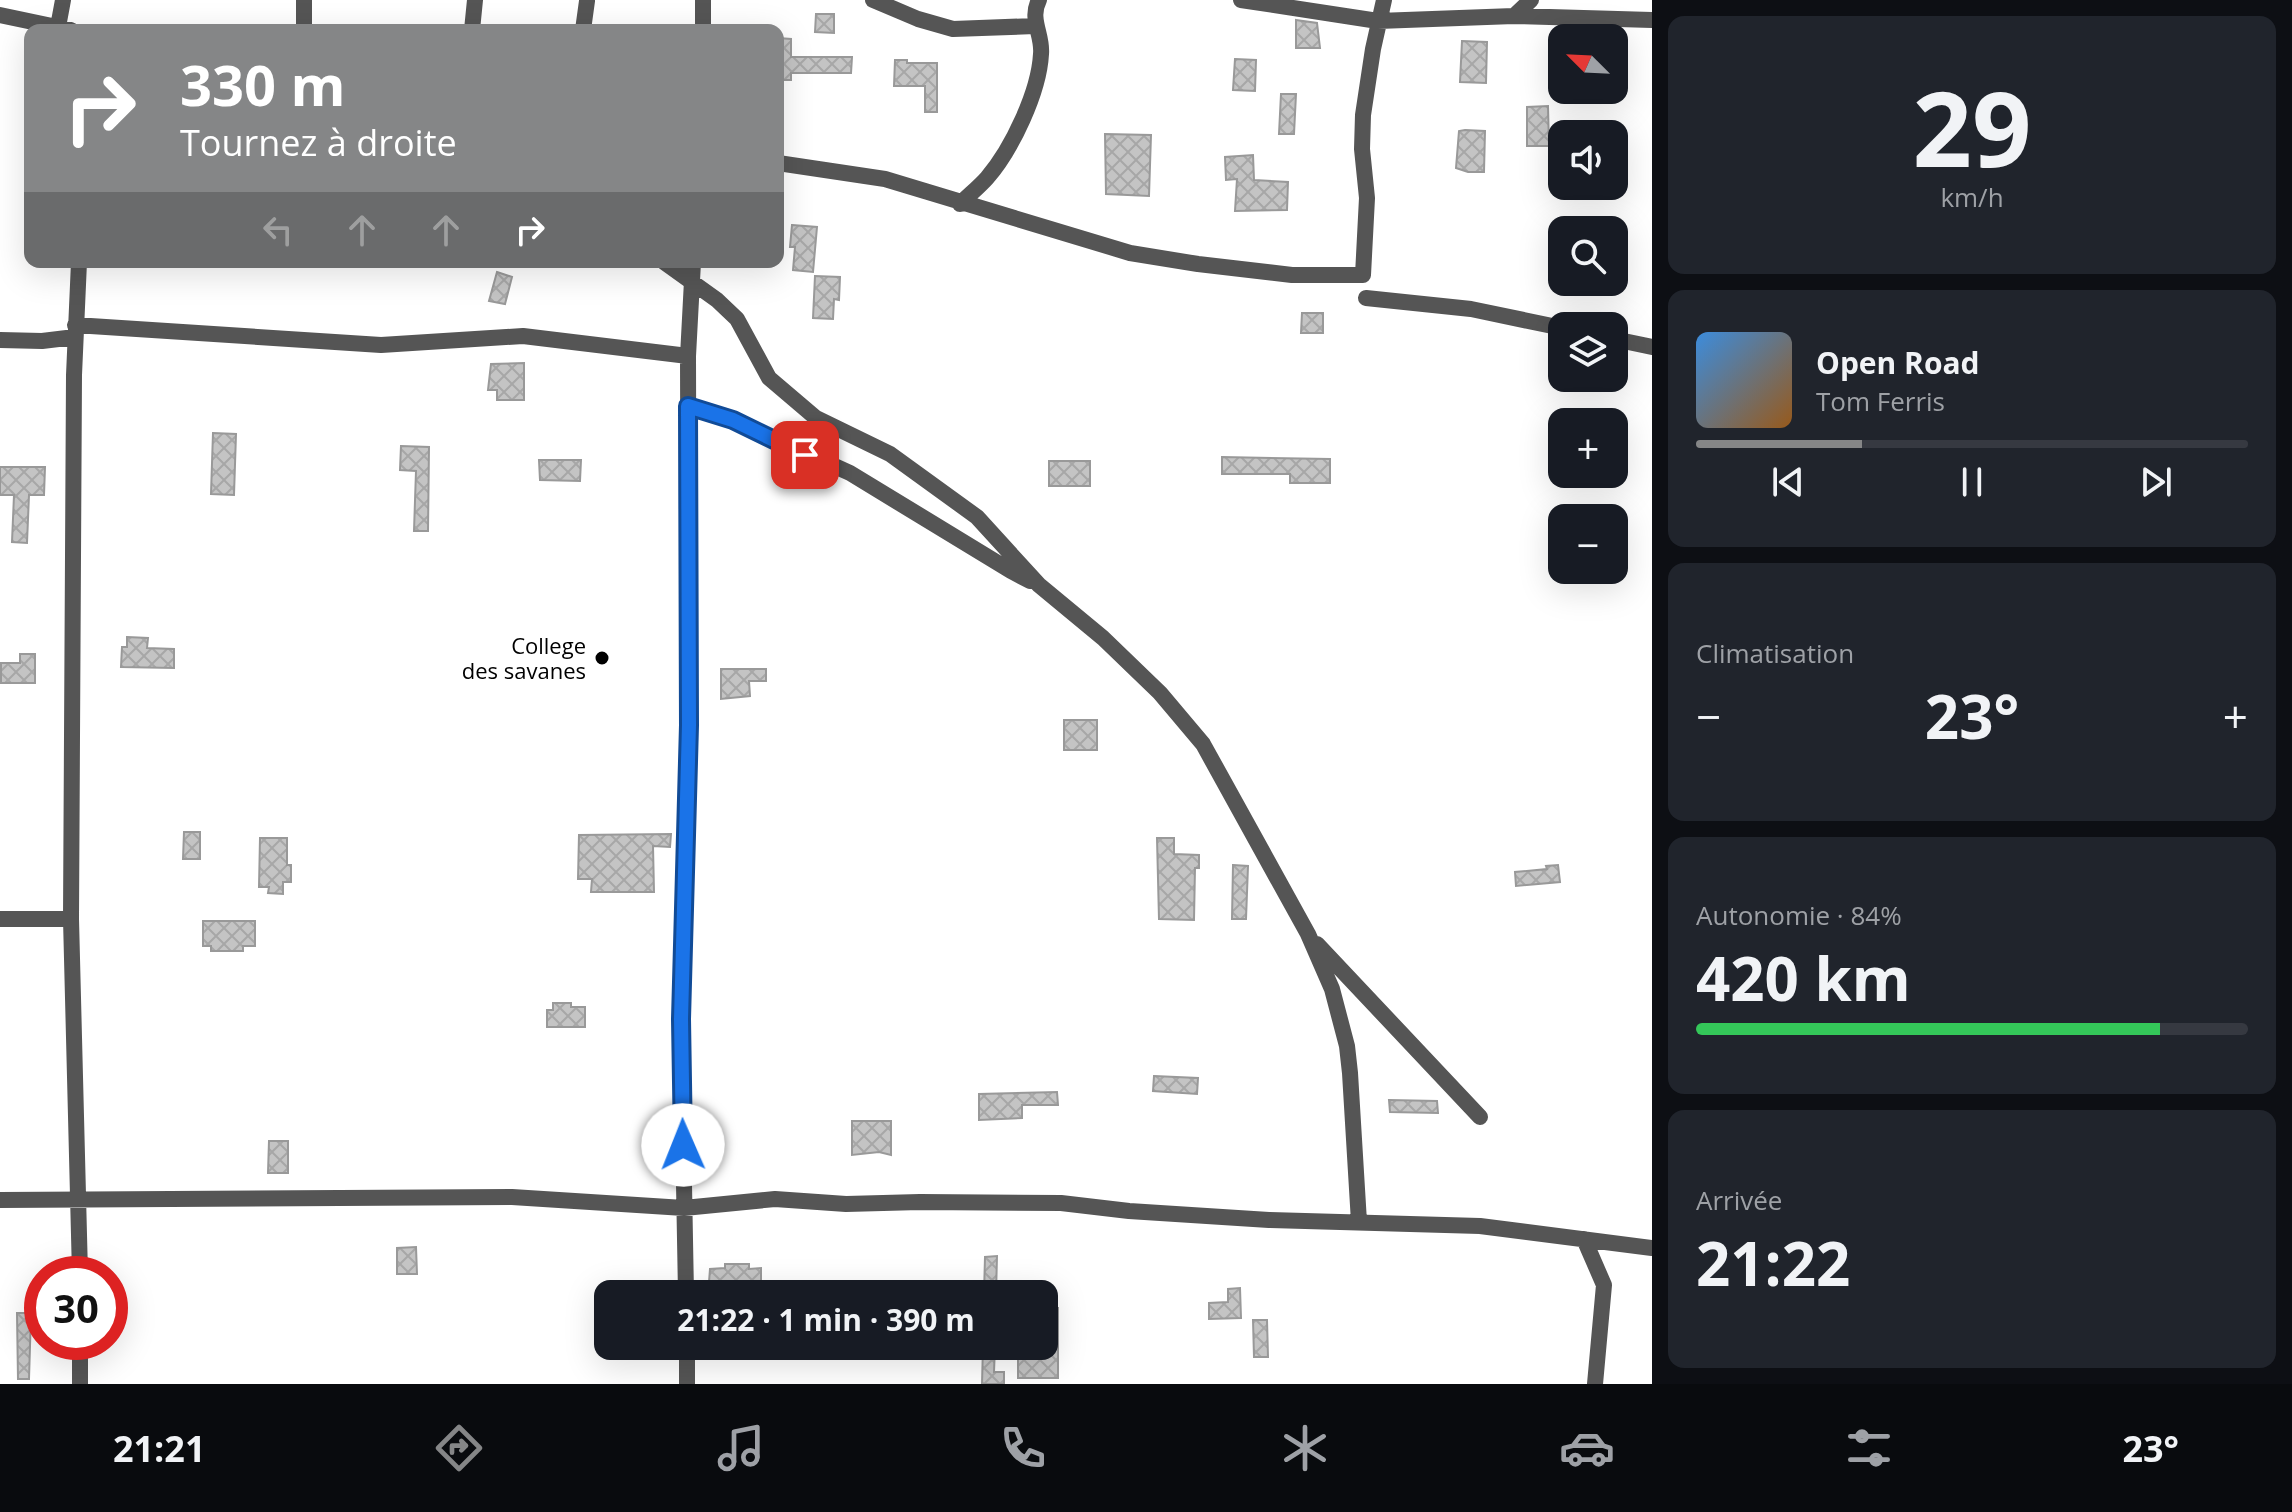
<!DOCTYPE html>
<html lang="fr">
<head>
<meta charset="utf-8">
<style>
	:root { --surface:#171b24; --page:#20242c; --text:#f1f3f6; --muted:#9ea1a6; --line:#363941; --accent:#858687 }
	body { margin:0; font-family:"Open Sans",sans-serif; background:var(--page); color:var(--text); height:100vh; display:flex; flex-direction:column; font-size:30px; white-space:nowrap }
	* { box-sizing:border-box; margin:0 }
	p { font-size:26px; color:var(--muted) }
	.icon { flex:none; width:44px; height:44px; fill:none; stroke:currentColor; stroke-width:2; stroke-linecap:round; stroke-linejoin:round }
	.map { position:relative; flex:1; overflow:hidden }
	.side { display:flex; flex-direction:column; gap:16px; padding:16px; background:#0d0f14; width:640px }
	.side>* { flex:none }
	.banner { position:absolute; left:24px; top:24px; width:760px; height:244px; border-radius:16px; box-shadow:0 8px 32px #0002; background:#858687; color:#fff; overflow:hidden }
	.needle { width:52px; rotate:294deg }
	.buttons { position:absolute; left:1548px; top:24px; display:grid; gap:16px }
	.buttons a { display:grid; place-items:center; width:80px; height:80px; border-radius:16px; background:var(--surface); box-shadow:0 8px 32px #0002; font-size:40px }
	.speed { position:absolute; left:24px; top:1256px; display:flex; gap:16px; font-size:40px; font-weight:700; text-align:center }
	.speed>* { display:grid; place-content:center; width:104px; height:104px; border-radius:50%; background:var(--surface); box-shadow:0 8px 32px #0002; line-height:1 }
	.speed .limit { border:12px solid #d22; background:#fff; color:#111 }
	.pin { position:absolute; display:grid; place-items:center; width:68px; height:68px; color:#fff; margin:-34px; border-radius:16px; box-shadow:0 4px 12px #0006 }
	.me { position:absolute; width:88px; margin:-44px; rotate:359deg; stroke-linejoin:round; filter:drop-shadow(0 0 6px #0008) }
	.turn { display:flex; align-items:center; gap:28px; height:168px; padding:0 24px; font-size:36px }
	.turn .icon { width:104px; height:104px; stroke-width:2.5 }
	.turn b { display:block; font-size:56px; line-height:68px }
	.lanes { display:flex; align-items:center; height:76px; padding:0 24px; background:#0003; justify-content:center; gap:40px; direction:ltr }
	.lanes .off { opacity:.35 }
	.big { font-size:60px; font-weight:700; line-height:1.1 }
	.side .widget { flex:1; display:flex; flex-direction:column; justify-content:center; gap:12px; min-width:0; padding:0 28px; border-radius:16px; background:var(--page) }
	.side .dial { align-items:center; gap:0 }
	.dial b { font-size:104px; line-height:1 }
	.song { display:flex; align-items:center; gap:24px }
	.cover { width:96px; height:96px; border-radius:12px; background:linear-gradient(135deg,hsl(210 70% 55%),hsl(30 70% 35%)) }
	.played { height:8px; border-radius:4px; background:linear-gradient(90deg,var(--accent) 30%,var(--line) 30%) }
	.keys { display:flex; justify-content:space-around; direction:ltr }
	.heat { display:flex; justify-content:space-between; align-items:center; font-size:44px; direction:ltr }
	.charge { height:12px; border-radius:6px; background:linear-gradient(90deg,#34c759 84%,var(--line) 0) }
	.trip { position:absolute; left:594px; top:1280px; width:464px; height:80px; border-radius:16px; background:var(--surface); box-shadow:0 8px 32px #0002; font-weight:700; line-height:80px; text-align:center }
	.tab-bar { display:flex; height:128px; justify-content:space-around; align-items:center; background:#090b0e; color:var(--muted) }
	.tab-bar .icon { width:56px; height:56px }
	.tab-bar .current { color:var(--accent) }
	.tab-bar b { font-size:36px; color:var(--text) }
	main { display:flex; flex:1; min-height:0 }
	.map>svg:first-child { display:block }
</style>
</head>
<body>
<main>
<div class="map">
<svg width="1652" height="1384" viewBox="0 0 1652 1384">
	<defs>
		<pattern id="building-cross-hatch" width="8" height="8" patternUnits="userSpaceOnUse" patternTransform="scale(2)"><rect width="8" height="8" fill="#c4c4c4"/><path d="M0 0l8 8M0 8l8-8" fill="none" stroke="#a7a7a7"/></pattern>
	</defs>
	<rect width="100%" height="100%" fill="#fff"/>
	<!-- building -->
	<path fill="url(#building-cross-hatch)" stroke="#999" stroke-width="2" d="M816 14H834V33L815 32Z
		M1296 20 1317 23 1320 48H1296Z
		M778 38 791 39V57H852L851 73H791V80H778Z
		M1462 41 1487 42 1486 83 1460 82Z
		M1235 59 1256 60 1255 91 1233 90Z
		M895 60H907V63H937V112H925V86H894Z
		M1281 94H1296L1294 134H1279Z
		M1548 106 1549 146H1527V107Z
		M1465 130 1485 131 1484 172H1468L1456 168 1459 131Z
		M1105 134 1151 135 1149 196 1106 194Z
		M1253 155 1254 180 1288 182 1287 210 1235 211 1237 179 1226 180 1225 157Z
		M792 225 817 227 813 272 793 270 795 247H790Z
		M497 272 512 277 505 304 489 301Z
		M815 276 840 277 839 300 834 299 833 319 813 318Z
		M1302 313H1323V333H1301Z
		M524 363V400H497V390H488L491 364Z
		M213 433 236 434 234 495 211 494Z
		M401 446 429 447 428 531H414L416 471 400 470Z
		M1222 457 1330 459V483H1290V474H1222Z
		M539 460H581L580 481 540 480Z
		M1049 461H1090V486H1049Z
		M0 467H45L44 495H29L27 543 12 542 14 495H0Z
		M127 637 148 638 147 648 174 649V668L121 667 122 647H127Z
		M20 654H35V683H1V663H20Z
		M721 669H766V681H749L750 696 721 699Z
		M1064 720H1097V750H1064Z
		M184 832H200V859H183Z
		M671 834 670 847 653 846 654 892H591L592 879H578L579 835Z
		M260 838H287V865H291V882H283V894L268 893 269 887H259Z
		M1157 838H1174V854L1199 855V868H1195L1194 920 1159 919Z
		M1233 865 1248 866 1246 919H1232Z
		M1558 865 1560 882 1516 886 1515 872 1547 869 1546 866Z
		M203 921H255V946H243V951H211V946H203Z
		M553 1003H571V1007H585V1027H547V1010H553Z
		M1154 1076 1198 1078 1197 1094 1153 1091Z
		M1057 1092 1058 1105H1022V1118L979 1120V1094Z
		M1389 1100 1437 1101 1438 1113 1390 1112Z
		M852 1121H891V1155L879 1152 852 1155Z
		M269 1141H288V1173H268Z
		M416 1247 417 1274H397V1248Z
		M997 1256 996 1294H984L985 1257Z
		M725 1264H749V1269L761 1268V1281L709 1282 710 1269 725 1268Z
		M1240 1288 1241 1318 1209 1319V1303L1228 1302V1289Z
		M1044 1308H1058V1378H1018V1346H1044Z
		M17 1313H31L29 1379H18Z
		M1253 1320H1267L1268 1357H1254Z
		M983 1346H995L994 1372H1004V1384H982Z"/>
	<g fill="none" stroke-linecap="round" stroke-linejoin="round">
		<!-- minor -->
		<path stroke="#555" stroke-width="16" d="M304 0V30
			M873 0 918 19 953 29 1035 26
			M1241 0 1378 21 1514 16 1531 0
			M0 15 71 30
			M1514 16 1652 20
			M58 27 63 0
			M472 30 475 0
			M583 30 587 1
			M703 30V0
			M778 163 885 179 1130 253 1198 264 1292 275H1363L1367 198 1362 149 1363 115 1373 49 1384 0
			M960 204C969 195 979 187 987 178 1012 149 1039 92 1041 54 1043 35 1029 19 1039 0
			M79 262 74 375 71 919 80 1274
			M664 262 717 300 737 319 769 378 816 418 890 454 977 517 1039 585 1103 638 1160 693 1203 744 1308 934 1332 989 1347 1046 1350 1073 1359 1222
			M1366 298 1471 309 1562 328
			M75 325 381 345 523 336 688 356
			M1614 339 1652 347
			M0 340 42 341 75 337
			M688 406 733 420 850 473 1011 571 1030 581
			M0 919H71
			M1317 944 1480 1117
			M0 1200 512 1197 684 1208 775 1199 846 1204 920 1202 1061 1203 1129 1211 1269 1220 1480 1226 1652 1248
			M1584 1239 1604 1285 1595 1384
			M686 1294 681 1019 689 725 688 356 693 262
			M687 1346V1384
			M80 1384V1342"/>
	</g>
	<g fill="none" stroke-linecap="round" stroke-linejoin="round">
		<!-- route casing -->
		<g stroke="#114b97" stroke-width="20">
			<path id="route" d="M683 1145 681 1019 689 725 688 406 733 420 805 455"/>
		</g>
		<!-- route -->
		<use href="#route" stroke="#1a73e8" stroke-width="14"/>
	</g>
	<!-- markers -->
	<circle fill="#000" stroke="#fff" stroke-width="3" cx="602" cy="658" r="8"/>
	<g text-anchor="middle" dominant-baseline="central" stroke-width="6" stroke-linejoin="round" paint-order="stroke">
		<!-- poi labels -->
		<g font-size="22" fill="#000" stroke="#fff" text-anchor="end">
			<text x="586" y="645">College<tspan x="586" dy="25">des savanes</tspan></text>
		</g>
	</g>
</svg>
<div class="buttons">
<a><svg class="needle" viewBox="-14 -14 28 28"><path d="M0-13l5 13h-10z" fill="#e53935"/><path d="M0 13l5-13h-10z" fill="#9ea1a6"/></svg></a>
<a><svg class="icon" aria-label="sound" viewBox="0 0 24 24"><path d="M4 9h4l5-4v14l-5-4H4zM17 9q2 3 0 6"/></svg></a>
<a><svg class="icon" aria-label="search" viewBox="0 0 24 24"><circle cx="10" cy="10" r="6"/><path d="M15 15l6 6"/></svg></a>
<a><svg class="icon" aria-label="layers" viewBox="0 0 24 24"><path d="M12 4l9 5-9 5-9-5zM3 14l9 5 9-5"/></svg></a>
<a>+</a>
<a>−</a>
</div>
<div class="speed"><div class="limit">30</div></div>
<div class="pin" style="left:805px;top:455px;background:#d93025"><svg class="icon" aria-label="arrive" viewBox="0 0 24 24"><path d="M6 21V4h12l-3 4 3 4H6"/></svg></div>
<svg class="me" style="left:683px;top:1145px" viewBox="-20 -20 40 40"><circle r="19" fill="#fff"/><path d="M0-13L10 11 0 6-10 11z" fill="#1a73e8"/></svg>
<div class="trip">21:22 · 1 min · 390 m</div>
<div class="banner">
<div class="turn"><svg class="icon" aria-label="right" viewBox="0 0 24 24"><path d="M7 20v-9h11M14 6l5 5-5 5"/></svg><div><b>330 m</b>Tournez à droite</div></div>
<div class="lanes"><svg class="icon off" aria-label="left" viewBox="0 0 24 24"><path d="M17 20v-9H6M10 6l-5 5 5 5"/></svg><svg class="icon off" aria-label="ahead" viewBox="0 0 24 24"><path d="M12 20V5M6 11l6-6 6 6"/></svg><svg class="icon off" aria-label="ahead" viewBox="0 0 24 24"><path d="M12 20V5M6 11l6-6 6 6"/></svg><svg class="icon" aria-label="right" viewBox="0 0 24 24"><path d="M7 20v-9h11M14 6l5 5-5 5"/></svg></div>
</div>
</div>
<section class="side">
<div class="widget dial"><b>29</b><p>km/h</p></div>
<div class="widget">
<div class="song"><i class="cover"></i><div><b>Open Road</b><p>Tom Ferris</p></div></div>
<div class="played"></div>
<div class="keys"><svg class="icon" aria-label="previous" viewBox="0 0 24 24"><path d="M18 5L8 12l10 7zM5 5v14"/></svg><svg class="icon" aria-label="pause" viewBox="0 0 24 24"><path d="M8 5v14M16 5v14"/></svg><svg class="icon" aria-label="next" viewBox="0 0 24 24"><path d="M6 5l10 7-10 7zM19 5v14"/></svg></div>
</div>
<div class="widget"><p>Climatisation</p>
<div class="heat"><a>−</a><b class="big">23°</b><a>+</a></div>
</div>
<div class="widget"><p>Autonomie · 84%</p><b class="big">420 km</b><div class="charge"></div></div>
<div class="widget"><p>Arrivée</p><b class="big">21:22</b></div>
</section>
</main>
<nav class="tab-bar">
<b>21:21</b>
<svg class="icon current" aria-label="directions" viewBox="0 0 24 24"><path d="M12 3l9 9-9 9-9-9zM9 14v-3h6M13 9l2 2-2 2"/></svg>
<svg class="icon" aria-label="music" viewBox="0 0 24 24"><path d="M9 18V5l10-2v13"/><circle cx="6" cy="18" r="3"/><circle cx="16" cy="16" r="3"/></svg>
<svg class="icon" aria-label="phone" viewBox="0 0 24 24"><path d="M5 4h4l2 5-3 2q2 4 5 5l2-3 5 2v4C11 20 4 13 5 4z"/></svg>
<svg class="icon" aria-label="climate" viewBox="0 0 24 24"><path d="M12 3v18M4 7l16 10M4 17L20 7"/></svg>
<svg class="icon" aria-label="car" viewBox="0 0 24 24"><path d="M5 17H2v-5l4-1 3-4h7l3 4 3 1v5h-3M9 17h6M6 11h13"/><circle cx="7" cy="17" r="2"/><circle cx="17" cy="17" r="2"/></svg>
<svg class="icon" aria-label="filters" viewBox="0 0 24 24"><path d="M4 7h16M4 17h16"/><circle cx="9" cy="7" r="2"/><circle cx="15" cy="17" r="2"/></svg>
<b>23°</b>
</nav>
</body>
</html>
